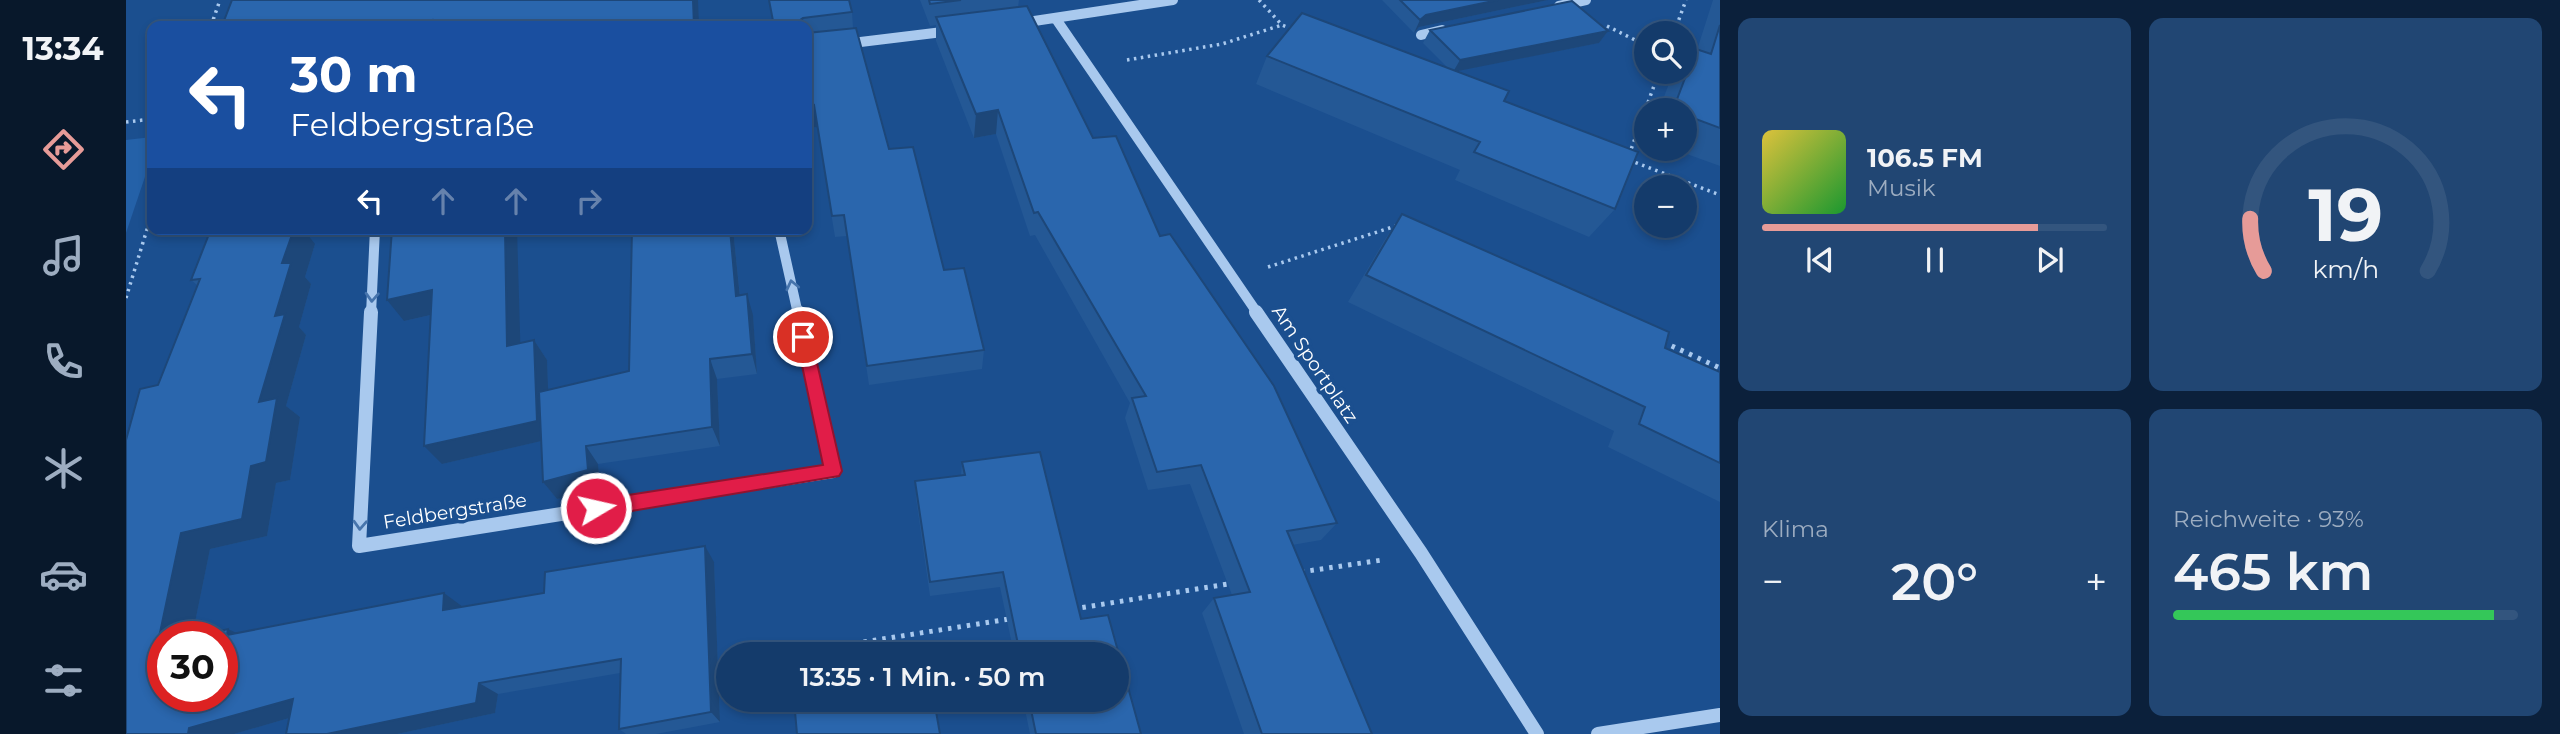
<!DOCTYPE html>
<html lang="de">
<head>
<meta charset="utf-8">
<style>
	:root { --surface:#143b6b; --page:#214673; --text:#f1f3f6; --muted:#9dadc1; --line:#33557e; --accent:#e69b98 }
	body { margin:0; font-family:Montserrat,sans-serif; background:var(--page); color:var(--text); height:100vh; display:flex; flex-direction:column; font-size:26px; white-space:nowrap }
	* { box-sizing:border-box; margin:0 }
	p { font-size:23px; color:var(--muted) }
	.icon { flex:none; width:38px; height:38px; fill:none; stroke:currentColor; stroke-width:2; stroke-linecap:round; stroke-linejoin:round }
	.map { position:relative; flex:1; overflow:hidden }
	.panel { display:flex; flex-direction:column; gap:18px; padding:18px; background:#0b203b; width:840px }
	.panel>* { flex:none }
	.hud { position:absolute; left:21px; top:21px; width:665px; height:214px; border-radius:14px; box-shadow:0 4px 10px #0003,0 0 0 2px var(--line); background:#1a4fa0; color:#fff; overflow:hidden }
	.fabs { position:absolute; left:1508px; top:21px; display:grid; gap:14px }
	.fabs a { display:grid; place-items:center; width:63px; height:63px; border-radius:50%; background:var(--surface); box-shadow:0 4px 10px #0003,0 0 0 2px var(--line); font-size:35px }
	.speed { position:absolute; left:21px; top:621px; display:flex; gap:14px; font-size:35px; font-weight:700; text-align:center }
	.speed>* { display:grid; place-content:center; width:91px; height:91px; border-radius:50%; background:var(--surface); box-shadow:0 4px 10px #0003,0 0 0 2px var(--line); line-height:1 }
	.speed .limit { border:10px solid #d22; background:#fff; color:#111 }
	.pin { position:absolute; display:grid; place-items:center; width:60px; height:60px; color:#fff; margin:-30px; border:4px solid #fff; border-radius:50%; box-shadow:0 2px 7px #0007 }
	.me { position:absolute; width:77px; margin:-38px; rotate:81deg; stroke-linejoin:round; filter:drop-shadow(0 0 5px #0008) }
	.turn { display:flex; align-items:center; gap:24px; height:147px; padding:0 28px; font-size:32px }
	.turn .icon { width:91px; height:91px; stroke-width:2.5 }
	.turn b { display:block; font-size:49px; line-height:60px }
	.lanes { display:flex; align-items:center; height:66px; padding:0 28px; background:#0003; justify-content:center; gap:35px; direction:ltr }
	.lanes .off { opacity:.35 }
	.big { font-size:52px; font-weight:600; line-height:1.1 }
	.panel .card { flex:1; display:flex; flex-direction:column; justify-content:center; gap:10px; min-width:0; padding:0 24px; border-radius:14px; background:var(--page) }
	.panel .dial { align-items:center; gap:0 }
	.dial svg { height:182px; overflow:visible; fill:none; stroke:var(--line); stroke-width:7; stroke-linecap:round; text-anchor:middle }
	.dial text { fill:var(--text); stroke:none }
	.song { display:flex; align-items:center; gap:21px }
	.cover { width:84px; height:84px; border-radius:10px; background:linear-gradient(135deg,hsl(50 70% 55%),hsl(130 70% 35%)) }
	.played { height:7px; border-radius:4px; background:linear-gradient(90deg,var(--accent) 80%,var(--line) 80%) }
	.keys { display:flex; justify-content:space-around; direction:ltr }
	.heat { display:flex; justify-content:space-between; align-items:center; font-size:38px; direction:ltr }
	.charge { height:10px; border-radius:5px; background:linear-gradient(90deg,#34c759 93%,var(--line) 0) }
	.panel .tiles { flex:1; display:grid; gap:18px; grid-template-columns:repeat(2,1fr) }
	.trip { position:absolute; left:590px; top:642px; width:413px; height:70px; border-radius:35px; background:var(--surface); box-shadow:0 4px 10px #0003,0 0 0 2px var(--line); font-weight:600; line-height:70px; text-align:center }
	main { display:flex; flex:1; min-height:0 }
	.menu { display:flex; flex-direction:column; width:126px; justify-content:space-around; align-items:center; background:#08182b; color:var(--muted) }
	.menu .icon { width:49px; height:49px }
	.menu .active { color:var(--accent) }
	.menu b { font-size:32px; color:var(--text) }
	.map>svg:first-child { display:block }
</style>
</head>
<body>
<main>
<nav class="menu">
<b>13:34</b>
<svg class="icon active" aria-label="directions" viewBox="0 0 24 24"><path d="M12 3l9 9-9 9-9-9zM9 14v-3h6M13 9l2 2-2 2"/></svg>
<svg class="icon" aria-label="music" viewBox="0 0 24 24"><path d="M9 18V5l10-2v13"/><circle cx="6" cy="18" r="3"/><circle cx="16" cy="16" r="3"/></svg>
<svg class="icon" aria-label="phone" viewBox="0 0 24 24"><path d="M5 4h4l2 5-3 2q2 4 5 5l2-3 5 2v4C11 20 4 13 5 4z"/></svg>
<svg class="icon" aria-label="climate" viewBox="0 0 24 24"><path d="M12 3v18M4 7l16 10M4 17L20 7"/></svg>
<svg class="icon" aria-label="car" viewBox="0 0 24 24"><path d="M5 17H2v-5l4-1 3-4h7l3 4 3 1v5h-3M9 17h6M6 11h13"/><circle cx="7" cy="17" r="2"/><circle cx="17" cy="17" r="2"/></svg>
<svg class="icon" aria-label="filters" viewBox="0 0 24 24"><path d="M4 7h16M4 17h16"/><circle cx="9" cy="7" r="2"/><circle cx="15" cy="17" r="2"/></svg>
</nav>
<div class="map">
<svg width="1594" height="734" viewBox="0 0 1594 734">
	<rect width="100%" height="100%" fill="#1b4f8f"/>
	<!-- green -->
	<path fill="#2461a8" d="M26 137V156L0 233V140Z"/>
	<g fill="none" stroke-linecap="round" stroke-linejoin="round">
		<!-- path-far1 -->
		<path stroke="#a9c9ee" stroke-width="3.5" stroke-dasharray="2.5 4.5" stroke-linecap="butt" d="M1133 0 1156 25 1169 30
			M85 26 94 0
			M1481 26 1521 46
			M1548 33 1560 0
			M1001 60 1096 44 1156 25
			M0 122 26 119
			M1503 155 1533 72
			M1503 160 1594 195
			M1142 267 1273 225
			M0 298 26 213"/>
		<!-- path -->
		<path stroke="#a9c9ee" stroke-width="5" stroke-dasharray="3.5 6" stroke-linecap="butt" d="M1537 342 1594 368
			M1175 572 1256 560
			M947 609 1108 583
			M700 648 883 619"/>
		<!-- minor-far1 -->
		<path stroke="#a9c9ee" stroke-width="10" d="M1433 6 1460 0
			M930 19 1132 314
			M895 23 1047 0
			M1295 35 1316 30
			M718 44 825 31
			M653 229 672 314
			M245 314 249 229"/>
		<!-- minor -->
		<path stroke="#a9c9ee" stroke-width="14" d="M245 312 233 546 707 471 672 312
			M1130 312 1295 553 1411 734
			M1472 734 1594 715"/>
	</g>
	<!-- wall -->
	<path fill="#245895" d="M643 0 726 12 727 28 763 149 818 270 858 350 856 369 743 385 721 236 709 237 691 127 681 128V26H648Z
		M794 0H893L892 7 967 138 1034 236 1211 523 1195 540 1166 545 1246 734H1118L1076 613 1088 598 1106 595 1064 484 1022 490 999 418 1004 403 909 235 904 236 870 134 848 138 810 41V25L804 26Z
		M1256 0H1422L1293 27 1288 33Z
		M1587 0H1594V166L1547 149H1559V110H1533L1545 78 1551 72H1559V62L1571 50Z
		M1304 30 1482 31 1473 43 1330 71 1378 101 1489 209 1463 237 1329 180 1334 170 1130 84 1141 56 1323 69 1297 43Z
		M1276 214 1539 348 1594 372V502L1482 447 1488 431 1222 302 1258 241Z
		M266 229 394 343 408 340 421 360 422 390 503 371 506 229H607L614 295 627 315 631 374 591 379 594 446 472 464 474 488 431 499 417 482 415 441 316 464 305 315 278 321Z
		M189 244 179 277 185 284 173 327 180 335 160 406 174 417 164 480 150 483 141 536 84 549 66 637H37V696L110 633 337 606 418 593 588 562 594 722 530 734H500L493 729 494 673 372 694 369 713 271 734H160L163 718 108 734H0L32 385 71 285 65 280Z
		M914 452 955 619 982 615 1015 734H904L897 700H990V654H888L874 587 804 596 790 498 789 481 835 476 836 462Z"/>
	<!-- shaded-wall -->
	<path fill="#1d4779" d="M567 0H572L573 26H568Z
		M1372 0H1422L1293 27 1288 33 1294 20 1300 15Z
		M677 18 678 26H670L671 22Z
		M306 20 309 26H267Z
		M1482 31 1473 43 1327 72 1334 60Z
		M688 105 691 127 681 128V106Z
		M872 110 870 134 848 138 850 114Z
		M156 229H177L189 244 179 277 185 284 173 327 180 335 160 406 174 417 164 480 150 483 141 536 84 549 66 637H37V649L31 647 55 533 133 402 149 316 156 263Z
		M379 229H391L395 366 381 346Z
		M604 229H607L616 317 610 296Z
		M306 290 322 311 278 321 261 300Z
		M621 294 627 315 631 374 626 354Z
		M408 340 421 360 424 439 316 464 298 446Z
		M584 359 591 379 594 446 586 427Z
		M460 446 472 464 474 488 431 499 417 482Z
		M579 546 588 562 594 722 585 712Z
		M318 593 337 607 317 610Z
		M102 629 130 642 101 635Z
		M353 683 372 694 369 713 271 734H201Z
		M167 699 194 709 108 734H62L63 728Z"/>
	<!-- building -->
	<path fill="#2a66ad" stroke="#1d4779" stroke-width="2" d="M106 0H567L568 26H304L306 20 267 26H96Z
		M643 0H723L726 12 677 18 671 22 670 26H648Z
		M803 0H835L804 4Z
		M1274 0H1372L1300 15 1294 20Z
		M1446 1 1482 31 1334 60 1304 30Z
		M901 6 967 138 990 136 1034 236 1044 234 1148 386 1211 523 1161 531 1246 734H1136L1088 598 1124 592 1075 465 1031 472 1006 398 1020 396 912 212 908 213 872 110 850 114 810 17Z
		M1176 13 1383 91 1378 101 1512 152 1489 209 1348 152 1354 142 1141 56Z
		M1594 25V128L1559 115V110H1547L1570 49 1585 54Z
		M730 28 763 149 787 147 818 270 838 268 858 350 741 366 718 215 706 216 688 105 681 106V33Z
		M1276 214 1543 332 1539 348 1594 372V463L1513 424 1519 407 1240 275Z
		M85 229H168L156 263H165L149 316 159 314 133 402 151 398 140 462 125 466 116 519 55 533 31 647 37 645V696H96V637H70L102 629 101 635 318 593 317 610 418 593 419 572 579 546 585 712 493 729 495 659 353 683 350 703 201 734H160L167 699 63 728 62 734H0V440L14 389 32 385 74 279 65 280Z
		M266 229H379L381 346 408 340 411 421 298 446 306 290 261 300Z
		M506 229H604L610 296 621 294 626 354 584 359 586 427 460 446 462 470 417 482 413 392 503 371Z
		M914 452 955 619 982 615 1015 734H910L903 700H990V654H894L877 572 804 582 789 481 839 475 836 462Z
		M799 642 801 654H731Z
		M668 700H808L814 734H671Z"/>
	<!-- one-way arrows -->
	<defs><path id="oneway-chevron" d="M-2-3.5L2.5 0L-2 3.5" fill="none" stroke-width="1.6" stroke-linecap="round" stroke-linejoin="round" transform="scale(1.75)"/></defs>
	<g stroke="#4674ac">
		<use href="#oneway-chevron" transform="translate(666 285) rotate(-103)"/>
		<use href="#oneway-chevron" transform="translate(246 297) rotate(93)"/>
		<use href="#oneway-chevron" transform="translate(234 525) rotate(93)"/>
	</g>
	<!-- route -->
	<path fill="#e11d48" stroke="#92132f" stroke-width="2" d="M677 330 685 337 716 471 713 476 470 517 464 514 461 508 464 503 470 500 697 465 670 337Z"/>
	<g text-anchor="middle" dominant-baseline="central" stroke-width="7" stroke-linejoin="round" paint-order="stroke">
		<!-- street labels -->
		<g font-size="19" fill="#fff" stroke="#1b4f8f">
			<text transform="translate(1189 364) rotate(56)">Am Sportplatz</text>
			<text transform="translate(329 511) rotate(-9)">Feldbergstraße</text>
		</g>
	</g>
</svg>
<div class="fabs">
<a><svg class="icon" aria-label="search" viewBox="0 0 24 24"><circle cx="10" cy="10" r="6"/><path d="M15 15l6 6"/></svg></a>
<a>+</a>
<a>−</a>
</div>
<div class="speed"><div class="limit">30</div></div>
<div class="pin" style="left:677px;top:337px;background:#d93025"><svg class="icon" aria-label="arrive" viewBox="0 0 24 24"><path d="M6 21V4h12l-3 4 3 4H6"/></svg></div>
<svg class="me" style="left:470px;top:508px" viewBox="-20 -20 40 40"><circle r="17" fill="#e11d48" stroke="#fff" stroke-width="3"/><path d="M0-11L8 9 0 5-8 9z" fill="#fff"/></svg>
<div class="trip">13:35 · 1 Min. · 50 m</div>
<div class="hud">
<div class="turn"><svg class="icon" aria-label="left" viewBox="0 0 24 24"><path d="M17 20v-9H6M10 6l-5 5 5 5"/></svg><div><b>30 m</b>Feldbergstraße</div></div>
<div class="lanes"><svg class="icon" aria-label="left" viewBox="0 0 24 24"><path d="M17 20v-9H6M10 6l-5 5 5 5"/></svg><svg class="icon off" aria-label="ahead" viewBox="0 0 24 24"><path d="M12 20V5M6 11l6-6 6 6"/></svg><svg class="icon off" aria-label="ahead" viewBox="0 0 24 24"><path d="M12 20V5M6 11l6-6 6 6"/></svg><svg class="icon off" aria-label="right" viewBox="0 0 24 24"><path d="M7 20v-9h11M14 6l5 5-5 5"/></svg></div>
</div>
</div>
<section class="panel">
<div class="tiles">
<div class="card">
<div class="song"><i class="cover"></i><div><b>106.5 FM</b><p>Musik</p></div></div>
<div class="played"></div>
<div class="keys"><svg class="icon" aria-label="previous" viewBox="0 0 24 24"><path d="M18 5L8 12l10 7zM5 5v14"/></svg><svg class="icon" aria-label="pause" viewBox="0 0 24 24"><path d="M8 5v14M16 5v14"/></svg><svg class="icon" aria-label="next" viewBox="0 0 24 24"><path d="M6 5l10 7-10 7zM19 5v14"/></svg></div>
</div>
<div class="card dial"><svg viewBox="0 0 100 80">
<path d="M14 69A42 42 0 1 1 86 69"/>
<path d="M14 69A42 42 0 0 1 8 46" stroke="#e69b98"/>
<text x="50" y="56" font-size="32" font-weight="700">19</text>
<text x="50" y="72" font-size="11">km/h</text>
</svg></div>
<div class="card"><p>Klima</p>
<div class="heat"><a>−</a><b class="big">20°</b><a>+</a></div>
</div>
<div class="card"><p>Reichweite · 93%</p><b class="big">465 km</b><div class="charge"></div></div>
</div>
</section>
</main>
</body>
</html>
